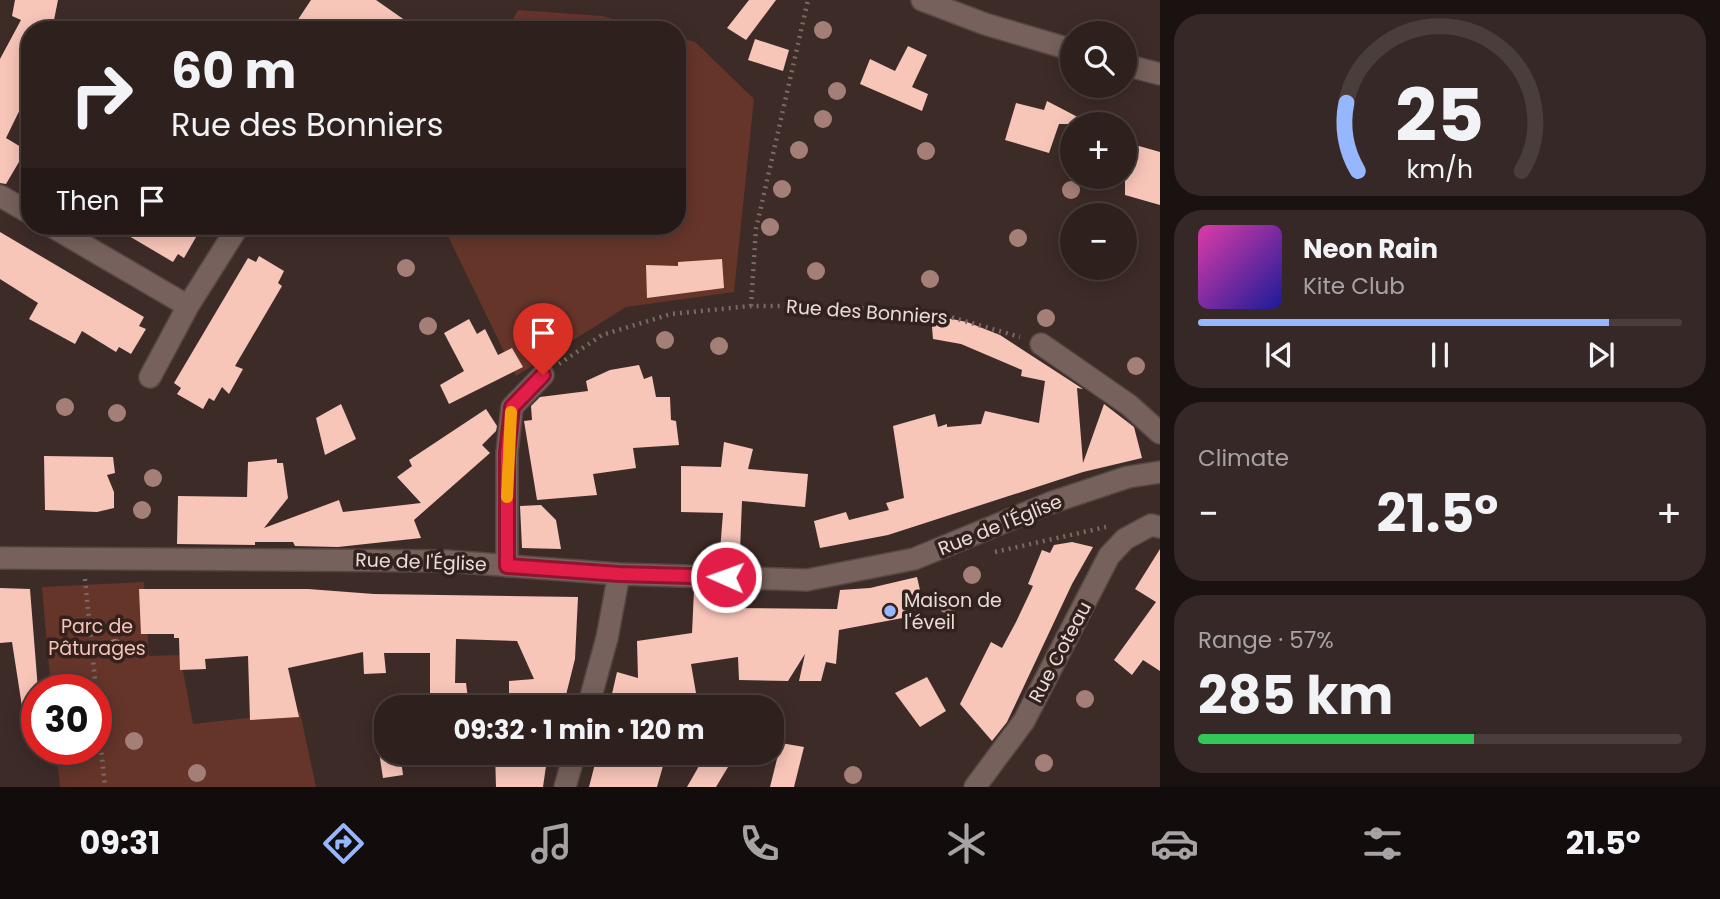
<!DOCTYPE html>
<html lang="en">
<head>
<meta charset="utf-8">
<style>
	:root { --surface:#2e201d; --page:#362826; --text:#f1f3f6; --muted:#a7a3a4; --line:#493e3b; --accent:#96b6fd }
	body { margin:0; font-family:Poppins,sans-serif; background:var(--page); color:var(--text); height:100vh; display:flex; flex-direction:column; font-size:26px; white-space:nowrap }
	* { box-sizing:border-box; margin:0 }
	p { font-size:23px; color:var(--muted) }
	.icon { flex:none; width:38px; height:38px; fill:none; stroke:currentColor; stroke-width:2; stroke-linecap:round; stroke-linejoin:round }
	.map { position:relative; flex:1; overflow:hidden }
	.side { display:flex; flex-direction:column; gap:14px; padding:14px; background:#191210; width:560px }
	.side>* { flex:none }
	.hud { position:absolute; left:21px; top:21px; width:665px; height:214px; border-radius:28px; box-shadow:0 4px 18px #0003,0 0 0 2px var(--line); background:#2e201d; color:var(--text); overflow:hidden }
	.fabs { position:absolute; left:1060px; top:21px; display:grid; gap:14px }
	.fabs a { display:grid; place-items:center; width:77px; height:77px; border-radius:50%; background:var(--surface); box-shadow:0 4px 18px #0003,0 0 0 2px var(--line); font-size:35px }
	.speed { position:absolute; left:21px; top:674px; display:flex; gap:14px; font-size:35px; font-weight:700; text-align:center }
	.speed>* { display:grid; place-content:center; width:91px; height:91px; border-radius:50%; background:var(--surface); box-shadow:0 4px 18px #0003,0 0 0 2px var(--line); line-height:1 }
	.speed .limit { border:10px solid #d22; background:#fff; color:#111 }
	.pin { position:absolute; display:grid; place-items:center; width:60px; height:60px; color:#fff; margin:-72px -30px; border-radius:50% 50% 50% 0; rotate:-45deg; box-shadow:0 0 7px #0007 }
	.pin .icon { rotate:45deg }
	.me { position:absolute; width:77px; margin:-38px; rotate:272deg; stroke-linejoin:round; filter:drop-shadow(0 0 5px #0008) }
	.turn { display:flex; align-items:center; gap:24px; height:147px; padding:0 35px; font-size:32px }
	.turn .icon { width:91px; height:91px; stroke-width:2.5 }
	.turn b { display:block; font-size:49px; line-height:60px }
	.then { display:flex; align-items:center; height:66px; padding:0 35px; background:#0003; gap:14px; font-size:26px }
	.big { font-size:52px; font-weight:700; line-height:1.1 }
	.side .tile { flex:1; display:flex; flex-direction:column; justify-content:center; gap:10px; min-width:0; padding:0 24px; border-radius:28px; background:var(--page) }
	.side .dial { align-items:center; gap:0 }
	.dial svg { height:182px; overflow:visible; fill:none; stroke:var(--line); stroke-width:7; stroke-linecap:round; text-anchor:middle }
	.dial text { fill:var(--text); stroke:none }
	.song { display:flex; align-items:center; gap:21px }
	.cover { width:84px; height:84px; border-radius:10px; background:linear-gradient(135deg,hsl(320 70% 55%),hsl(240 70% 35%)) }
	.played { height:7px; border-radius:4px; background:linear-gradient(90deg,var(--accent) 85%,var(--line) 85%) }
	.keys { display:flex; justify-content:space-around; direction:ltr }
	.heat { display:flex; justify-content:space-between; align-items:center; font-size:38px; direction:ltr }
	.charge { height:10px; border-radius:5px; background:linear-gradient(90deg,#34c759 57%,var(--line) 0) }
	.trip { position:absolute; left:374px; top:695px; width:410px; height:70px; border-radius:28px; background:var(--surface); box-shadow:0 4px 18px #0003,0 0 0 2px var(--line); font-weight:700; line-height:70px; text-align:center }
	.menu { display:flex; height:112px; justify-content:space-around; align-items:center; background:#120d0c; color:var(--muted) }
	.menu .icon { width:49px; height:49px }
	.menu .current { color:var(--accent) }
	.menu b { font-size:32px; color:var(--text) }
	main { display:flex; flex:1; min-height:0 }
	.map>svg:first-child { display:block }
</style>
</head>
<body>
<main>
<div class="map">
<svg width="1160" height="787" viewBox="0 0 1160 787">
	<rect width="100%" height="100%" fill="#3d2b27"/>
	<!-- green -->
	<path fill="#65352a" d="M518 10 602 16 650 30H507Z
		M677 37 695 42 754 99 734 292 626 307 516 376 443 226H677Z
		M144 582 149 656 180 655 193 724 300 712 316 787H60L56 749H96V690L51 689 42 587Z"/>
	<!-- building -->
	<path fill="#f8c5b9" d="M15 0H58L52 30H30V89L6 138 26 150 6 184 0 183V59L21 20 12 16Z
		M311 0H376L419 30H291Z
		M749 0H776L746 40 727 28Z
		M755 39 789 50 783 71 748 60Z
		M908 46 927 55 912 87 928 94 922 111 860 84 870 59 895 71Z
		M1047 101 1091 124H1059L1049 153 1005 140 1016 103 1044 110Z
		M1125 142 1160 152V205L1125 195Z
		M112 226H188L199 232 184 258 178 254 173 262Z
		M0 232 144 317 139 326 146 329 131 354 119 347 116 352 82 331 75 344 29 319 38 303 0 279Z
		M259 256 284 271 278 283 282 286 235 366 243 369 229 394 222 387 214 401 209 398 203 409 177 394 181 388 174 383 248 258 256 262Z
		M722 259 724 288 647 298 646 265 678 266V262Z
		M931 315 967 322 1000 335 1083 389 1077 388 1083 463 1104 404 1134 427 1142 458 1083 472 888 535 820 548 814 521 846 512 849 520 889 510 886 503 904 498 893 426 935 414 938 427 947 424V427L981 424 985 411 1039 423 1045 381 1021 376 1022 370 961 344 933 339Z
		M469 319 477 334 485 329 498 355 512 348 523 367 449 404 440 385 464 371 444 333Z
		M639 365 644 379 652 376 656 397H670L671 420 676 421 679 445 633 448 636 468 593 474 597 495 537 500 524 421 532 420 531 406 540 397 588 391 586 381 610 370Z
		M341 404 356 439 325 455 316 418Z
		M486 409 497 426 496 431 482 445 490 453 414 520 421 538 338 547 295 546 293 542H255V545L177 544 178 496 247 497 248 462 277 459V463H283L288 498 264 528 339 500 343 512 421 503 397 477 412 466 409 460Z
		M724 442 753 449 748 469 808 474 805 507 742 501 740 551H720L723 513 681 512V466L721 467Z
		M44 456 113 457 115 473 107 475 114 492V508L97 512 45 510Z
		M541 505 556 520 561 549 522 548 520 506Z
		M1072 542 1093 547 1072 584 1007 722 992 741 960 704 991 642 1002 648 1016 622 1033 586 1028 584 1042 550 1050 553 1054 545Z
		M1160 549V671L1143 660 1132 675 1114 660 1156 602 1135 589Z
		M917 577 922 599 904 602 908 617 839 630 836 664 826 662 821 681H799L805 654 788 681 739 680 738 657 691 664 696 693 667 698 665 707H609L617 672 638 678 637 641 692 633 694 590H724V608L837 609 840 590 870 588Z
		M0 588 30 589 38 690 37 724 25 726 12 642 0 643Z
		M139 589H308L374 594 578 597 575 659 563 707H509V681L534 679 517 641 456 639 455 683H466L469 707H434L437 695 430 696V653H384L386 673 364 674 363 652 288 668 299 717 250 720 248 656 205 659 206 669 180 670 179 638H174V634H141Z
		M927 677 946 711 920 727 895 693Z
		M781 743 804 747 794 787H770Z
		M379 752H400L403 775 383 778Z
		M495 752H548L543 787H496Z
		M598 752H667L657 787H589Z
		M707 752H737L716 787H687Z"/>
	<g fill="none" stroke-linecap="round" stroke-linejoin="round">
		<!-- minor casing -->
		<g stroke="#574744" stroke-width="24">
			<path id="minor" d="M0 196 30 213
				M51 226 188 306
				M1041 344 1129 405 1160 433
				M150 377 188 306 234 233
				M0 558 446 561 619 574 807 580 914 559 1050 503 1128 477 1160 472
				M507 566V453L512 407 543 375
				M588 707 607 638 619 574
				M565 787 575 752
				M975 787 1024 721 1109 556 1125 539 1151 525 1160 527"/>
		</g>
		<!-- tertiary casing -->
		<g stroke="#574744" stroke-width="24">
			<path id="tertiary" d="M922 0 985 24 1073 50
				M1125 65 1160 74"/>
		</g>
		<!-- path -->
		<path stroke="#7a6a67" stroke-width="4.5" stroke-dasharray="2 5" stroke-linecap="butt" d="M751 306 756 229 808 0
			M559 364 602 335 671 314 751 306H835L947 316 1020 337
			M995 552 1106 527
			M85 579 96 690
			M96 697 105 787"/>
		<!-- minor -->
		<use href="#minor" stroke="#76615c" stroke-width="21"/>
		<!-- tertiary -->
		<use href="#tertiary" stroke="#76615c" stroke-width="21"/>
	</g>
	<!-- trees -->
	<g fill="#a47f77">
		<circle cx="823" cy="30" r="9"/>
		<circle cx="837" cy="91" r="9"/>
		<circle cx="823" cy="119" r="9"/>
		<circle cx="799" cy="150" r="9"/>
		<circle cx="926" cy="151" r="9"/>
		<circle cx="782" cy="189" r="9"/>
		<circle cx="1071" cy="190" r="9"/>
		<circle cx="770" cy="227" r="9"/>
		<circle cx="1018" cy="238" r="9"/>
		<circle cx="406" cy="268" r="9"/>
		<circle cx="816" cy="271" r="9"/>
		<circle cx="930" cy="279" r="9"/>
		<circle cx="1046" cy="318" r="9"/>
		<circle cx="428" cy="326" r="9"/>
		<circle cx="665" cy="340" r="9"/>
		<circle cx="719" cy="346" r="9"/>
		<circle cx="1136" cy="366" r="9"/>
		<circle cx="65" cy="407" r="9"/>
		<circle cx="117" cy="413" r="9"/>
		<circle cx="153" cy="478" r="9"/>
		<circle cx="142" cy="510" r="9"/>
		<circle cx="972" cy="575" r="9"/>
		<circle cx="948" cy="605" r="9"/>
		<circle cx="115" cy="648" r="9"/>
		<circle cx="1085" cy="699" r="9"/>
		<circle cx="134" cy="741" r="9"/>
		<circle cx="1044" cy="763" r="9"/>
		<circle cx="197" cy="773" r="9"/>
		<circle cx="853" cy="775" r="9"/>
	</g>
	<g fill="none" stroke-linecap="round" stroke-linejoin="round">
		<!-- route casing -->
		<g stroke="#92132f" stroke-width="18">
			<path id="route" d="M543 375 512 407 507 453V566L619 574 726 577"/>
		</g>
		<!-- route -->
		<use href="#route" stroke="#e11d48" stroke-width="12"/>
		<!-- slow -->
		<path stroke="#f59e0b" stroke-width="12" d="M507 497 511 412"/>
	</g>
	<!-- markers -->
	<circle fill="#96b6fd" stroke="#33211d" stroke-width="2.5" cx="890" cy="611" r="7"/>
	<g text-anchor="middle" dominant-baseline="central" stroke-width="7" stroke-linejoin="round" paint-order="stroke">
		<!-- street labels -->
		<g font-size="19" fill="#e8dcd9" stroke="#33211d">
			<text transform="translate(867 312) rotate(4)">Rue des Bonniers</text>
			<text transform="translate(1000 525) rotate(-22)">Rue de l'Église</text>
			<text transform="translate(421 562) rotate(2)">Rue de l'Église</text>
			<text transform="translate(1060 652) rotate(-62)">Rue Coteau</text>
		</g>
		<!-- poi labels -->
		<g font-size="19" fill="#e8dcd9" stroke="#33211d" text-anchor="start">
			<text x="904" y="600">Maison de<tspan x="904" dy="22">l'éveil</tspan></text>
		</g>
		<!-- park labels -->
		<g font-size="19" fill="#f9c4b8" stroke="#33211d">
			<text x="97" y="626">Parc de<tspan x="97" dy="22">Pâturages</tspan></text>
		</g>
	</g>
</svg>
<div class="fabs">
<a><svg class="icon" aria-label="search" viewBox="0 0 24 24"><circle cx="10" cy="10" r="6"/><path d="M15 15l6 6"/></svg></a>
<a>+</a>
<a>−</a>
</div>
<div class="speed"><div class="limit">30</div></div>
<div class="pin" style="left:543px;top:375px;background:#d93025"><svg class="icon" aria-label="arrive" viewBox="0 0 24 24"><path d="M6 21V4h12l-3 4 3 4H6"/></svg></div>
<svg class="me" style="left:726px;top:577px" viewBox="-20 -20 40 40"><circle r="17" fill="#e11d48" stroke="#fff" stroke-width="3"/><path d="M0-11L8 9 0 5-8 9z" fill="#fff"/></svg>
<div class="trip">09:32 · 1 min · 120 m</div>
<div class="hud">
<div class="turn"><svg class="icon" aria-label="right" viewBox="0 0 24 24"><path d="M7 20v-9h11M14 6l5 5-5 5"/></svg><div><b>60 m</b>Rue des Bonniers</div></div>
<div class="then">Then<svg class="icon" aria-label="arrive" viewBox="0 0 24 24"><path d="M6 21V4h12l-3 4 3 4H6"/></svg></div>
</div>
</div>
<section class="side">
<div class="tile dial"><svg viewBox="0 0 100 80">
<path d="M14 69A42 42 0 1 1 86 69"/>
<path d="M14 69A42 42 0 0 1 9 39" stroke="#96b6fd"/>
<text x="50" y="56" font-size="32" font-weight="700">25</text>
<text x="50" y="72" font-size="11">km/h</text>
</svg></div>
<div class="tile">
<div class="song"><i class="cover"></i><div><b>Neon Rain</b><p>Kite Club</p></div></div>
<div class="played"></div>
<div class="keys"><svg class="icon" aria-label="previous" viewBox="0 0 24 24"><path d="M18 5L8 12l10 7zM5 5v14"/></svg><svg class="icon" aria-label="pause" viewBox="0 0 24 24"><path d="M8 5v14M16 5v14"/></svg><svg class="icon" aria-label="next" viewBox="0 0 24 24"><path d="M6 5l10 7-10 7zM19 5v14"/></svg></div>
</div>
<div class="tile"><p>Climate</p>
<div class="heat"><a>−</a><b class="big">21.5°</b><a>+</a></div>
</div>
<div class="tile"><p>Range · 57%</p><b class="big">285 km</b><div class="charge"></div></div>
</section>
</main>
<nav class="menu">
<b>09:31</b>
<svg class="icon current" aria-label="directions" viewBox="0 0 24 24"><path d="M12 3l9 9-9 9-9-9zM9 14v-3h6M13 9l2 2-2 2"/></svg>
<svg class="icon" aria-label="music" viewBox="0 0 24 24"><path d="M9 18V5l10-2v13"/><circle cx="6" cy="18" r="3"/><circle cx="16" cy="16" r="3"/></svg>
<svg class="icon" aria-label="phone" viewBox="0 0 24 24"><path d="M5 4h4l2 5-3 2q2 4 5 5l2-3 5 2v4C11 20 4 13 5 4z"/></svg>
<svg class="icon" aria-label="climate" viewBox="0 0 24 24"><path d="M12 3v18M4 7l16 10M4 17L20 7"/></svg>
<svg class="icon" aria-label="car" viewBox="0 0 24 24"><path d="M5 17H2v-5l4-1 3-4h7l3 4 3 1v5h-3M9 17h6M6 11h13"/><circle cx="7" cy="17" r="2"/><circle cx="17" cy="17" r="2"/></svg>
<svg class="icon" aria-label="filters" viewBox="0 0 24 24"><path d="M4 7h16M4 17h16"/><circle cx="9" cy="7" r="2"/><circle cx="15" cy="17" r="2"/></svg>
<b>21.5°</b>
</nav>
</body>
</html>
